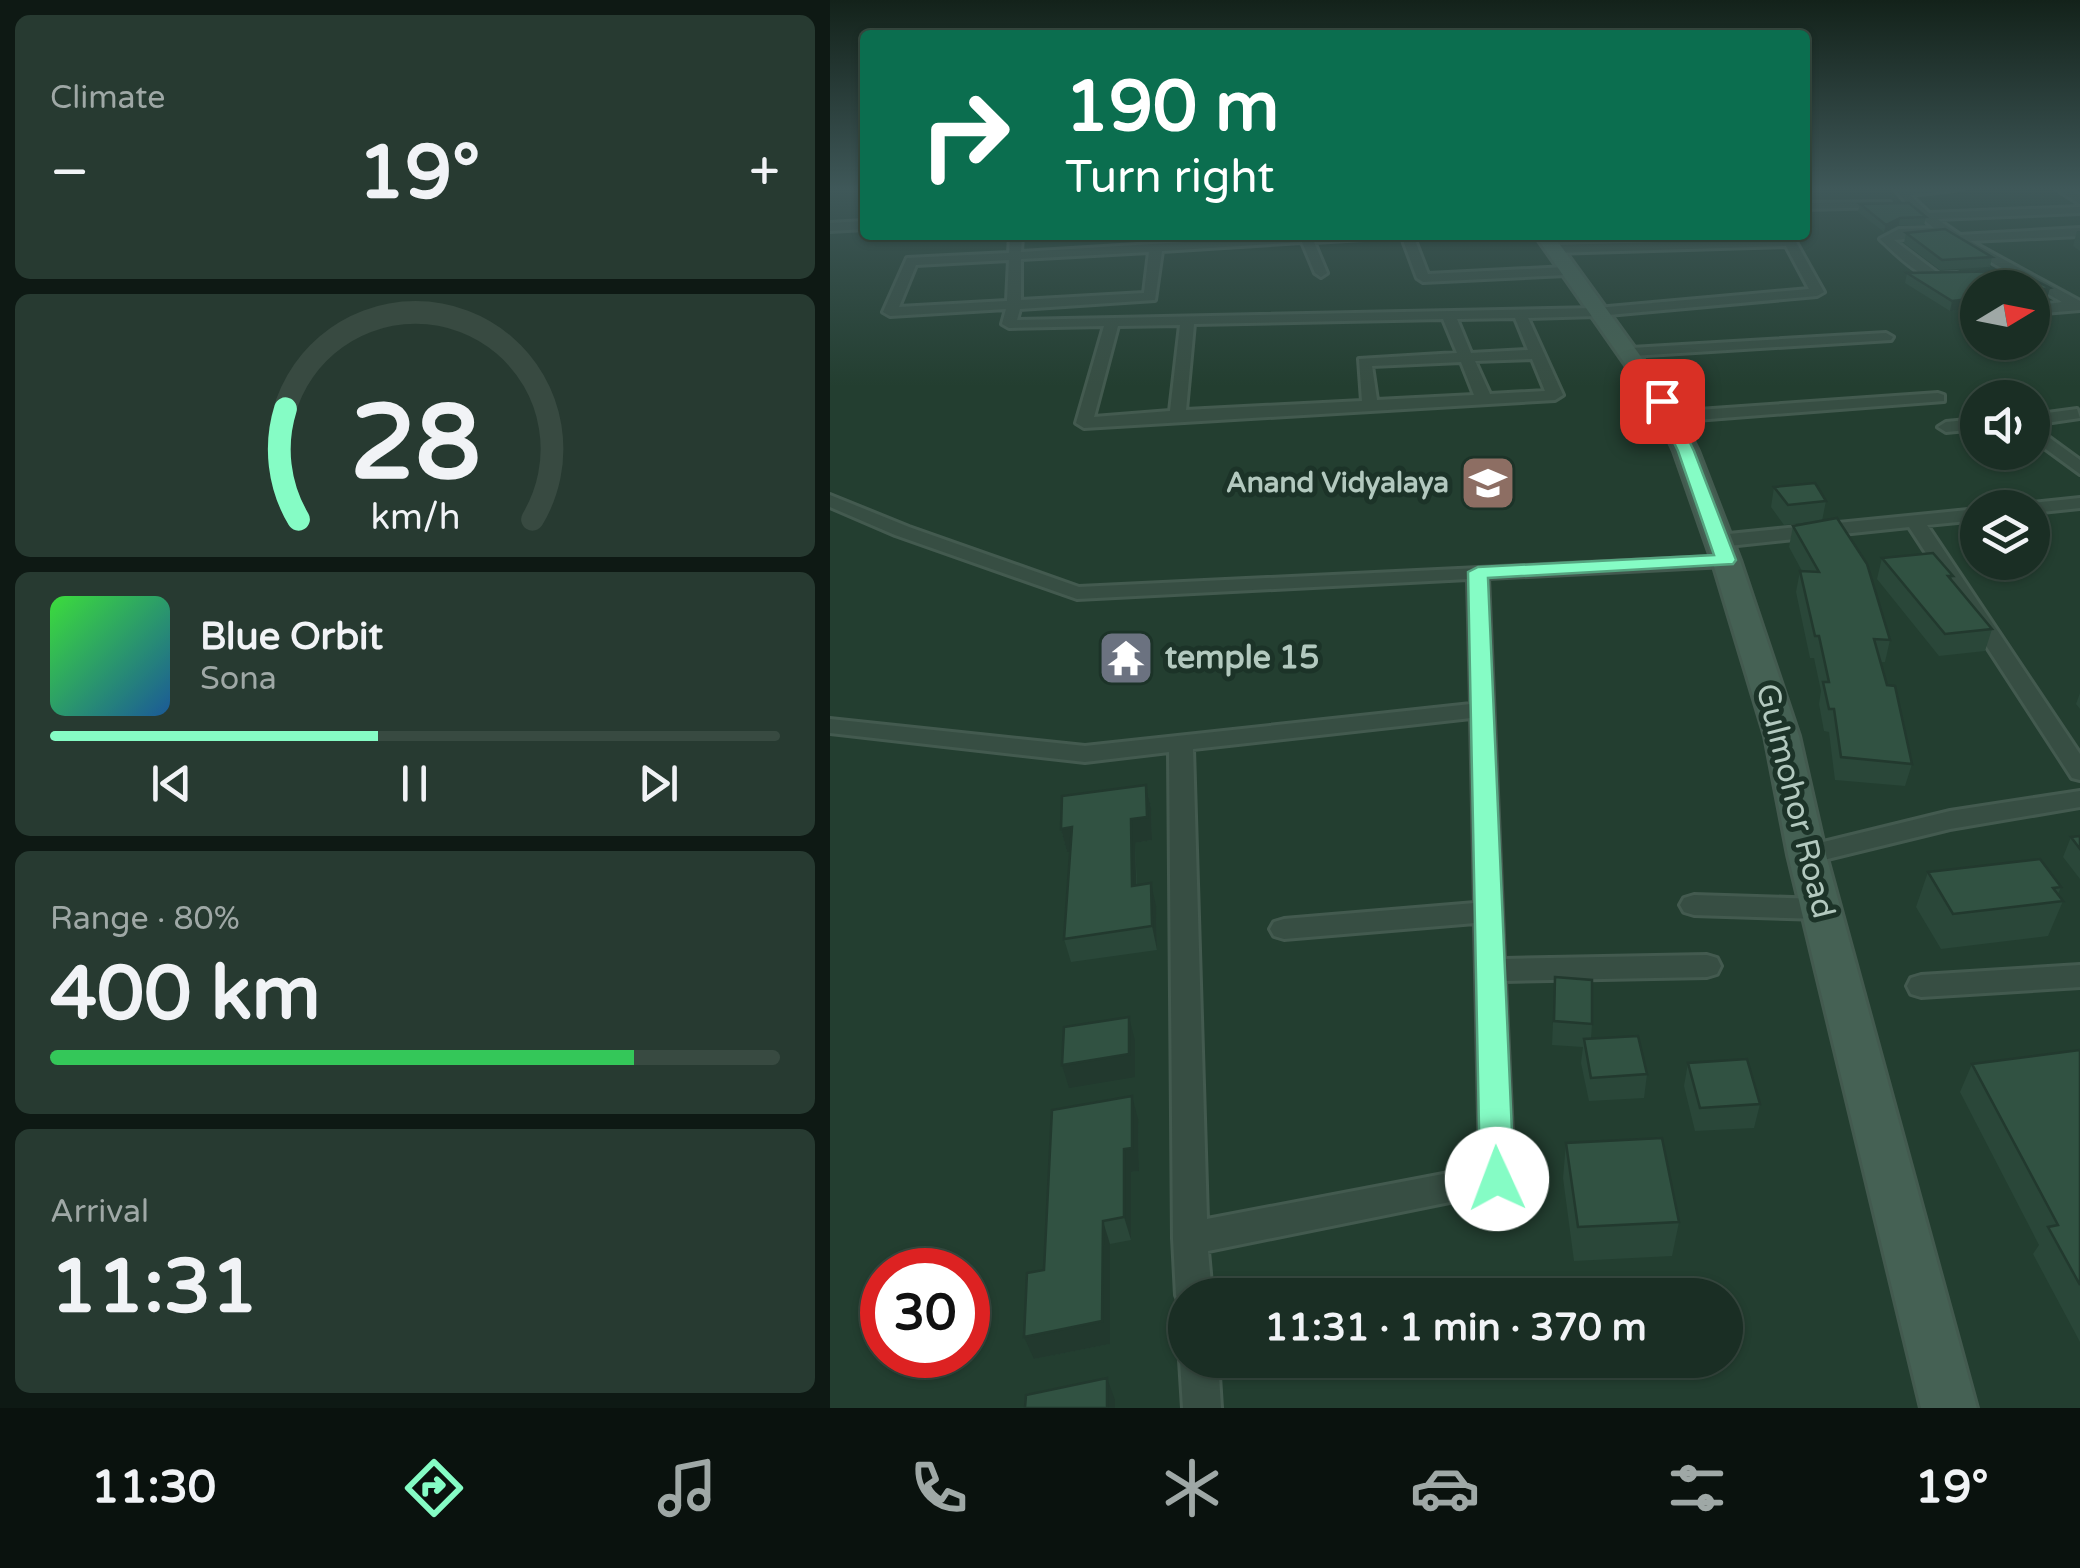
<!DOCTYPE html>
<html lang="en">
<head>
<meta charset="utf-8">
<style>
	:root { --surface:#1a2e24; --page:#273a31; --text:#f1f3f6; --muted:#9fa8a6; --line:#384a41; --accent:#85fcc5 }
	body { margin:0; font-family:"Varela Round",sans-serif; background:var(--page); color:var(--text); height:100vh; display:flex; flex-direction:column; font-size:38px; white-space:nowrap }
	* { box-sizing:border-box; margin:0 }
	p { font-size:32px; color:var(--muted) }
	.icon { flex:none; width:55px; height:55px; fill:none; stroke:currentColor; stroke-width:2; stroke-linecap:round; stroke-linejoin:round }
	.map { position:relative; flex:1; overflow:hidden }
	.side { display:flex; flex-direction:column; gap:15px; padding:15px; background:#0e1914; width:830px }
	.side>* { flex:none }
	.guide { position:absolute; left:30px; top:30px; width:950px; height:210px; border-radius:10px; box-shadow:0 2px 8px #0004,0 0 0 2px var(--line); background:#0b6e4f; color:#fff; overflow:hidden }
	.needle { width:65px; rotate:80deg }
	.fabs { position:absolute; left:1130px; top:270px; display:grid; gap:20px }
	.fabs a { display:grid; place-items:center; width:90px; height:90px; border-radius:50%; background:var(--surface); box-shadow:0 2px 8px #0004,0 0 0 2px var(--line); font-size:50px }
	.speed { position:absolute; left:30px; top:1248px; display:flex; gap:20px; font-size:50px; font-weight:700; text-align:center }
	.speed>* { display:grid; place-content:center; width:130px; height:130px; border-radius:50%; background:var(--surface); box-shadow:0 2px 8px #0004,0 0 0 2px var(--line); line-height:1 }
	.speed .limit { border:15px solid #d22; background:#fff; color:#111 }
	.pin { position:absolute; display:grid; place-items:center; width:85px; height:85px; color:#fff; margin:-42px; border-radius:20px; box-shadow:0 5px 15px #0006 }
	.me { position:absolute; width:110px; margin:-55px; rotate:358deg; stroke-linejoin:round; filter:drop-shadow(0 0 8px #0008) }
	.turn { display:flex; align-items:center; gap:35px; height:210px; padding:0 40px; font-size:45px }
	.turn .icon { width:130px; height:130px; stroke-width:2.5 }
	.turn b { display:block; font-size:70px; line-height:85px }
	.big { font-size:75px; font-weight:700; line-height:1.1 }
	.side .widget { flex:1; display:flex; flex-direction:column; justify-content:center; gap:15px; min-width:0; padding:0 35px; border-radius:15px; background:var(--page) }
	.side .dial { align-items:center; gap:0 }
	.dial svg { height:260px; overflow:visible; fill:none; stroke:var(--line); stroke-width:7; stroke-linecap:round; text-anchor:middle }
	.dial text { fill:var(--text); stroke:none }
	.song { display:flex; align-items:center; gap:30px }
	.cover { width:120px; height:120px; border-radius:15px; background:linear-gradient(135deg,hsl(120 70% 55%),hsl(210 70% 35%)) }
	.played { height:10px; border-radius:5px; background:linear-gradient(90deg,var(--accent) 45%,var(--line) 45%) }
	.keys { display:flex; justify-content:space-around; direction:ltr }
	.heat { display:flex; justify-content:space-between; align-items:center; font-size:55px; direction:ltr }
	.charge { height:15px; border-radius:8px; background:linear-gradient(90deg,#34c759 80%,var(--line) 0) }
	.trip { position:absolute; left:338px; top:1278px; width:575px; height:100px; border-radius:50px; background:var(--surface); box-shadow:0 2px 8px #0004,0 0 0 2px var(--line); font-weight:700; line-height:100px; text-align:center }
	.menu { display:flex; height:160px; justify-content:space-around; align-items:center; background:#0a120e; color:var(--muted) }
	.menu .icon { width:70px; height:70px }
	.menu .on { color:var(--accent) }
	.menu b { font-size:45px; color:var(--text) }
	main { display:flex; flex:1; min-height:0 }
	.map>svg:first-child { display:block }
</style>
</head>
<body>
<main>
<section class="side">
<div class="widget"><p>Climate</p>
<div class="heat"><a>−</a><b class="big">19°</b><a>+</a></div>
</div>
<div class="widget dial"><svg viewBox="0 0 100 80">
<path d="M14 69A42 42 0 1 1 86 69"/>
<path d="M14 69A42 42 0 0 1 10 35" stroke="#85fcc5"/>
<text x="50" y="56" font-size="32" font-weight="700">28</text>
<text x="50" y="72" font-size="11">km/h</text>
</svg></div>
<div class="widget">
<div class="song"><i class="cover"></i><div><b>Blue Orbit</b><p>Sona</p></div></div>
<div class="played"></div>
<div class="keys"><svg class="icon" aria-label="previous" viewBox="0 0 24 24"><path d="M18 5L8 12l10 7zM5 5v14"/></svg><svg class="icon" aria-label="pause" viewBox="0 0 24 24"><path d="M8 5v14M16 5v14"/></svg><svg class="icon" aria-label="next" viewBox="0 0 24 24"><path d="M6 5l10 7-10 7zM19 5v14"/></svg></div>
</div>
<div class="widget"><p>Range · 80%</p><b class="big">400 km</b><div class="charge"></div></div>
<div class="widget"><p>Arrival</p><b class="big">11:31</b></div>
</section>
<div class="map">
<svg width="1250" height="1408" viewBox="0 0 1250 1408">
	<rect width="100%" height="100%" fill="#233e30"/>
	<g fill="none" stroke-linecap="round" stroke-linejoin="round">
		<!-- street casing -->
		<g stroke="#435a4f" stroke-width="6">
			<path id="street" d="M1065 189H1133L1080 195 1099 213 1250 207V213L1107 219 1130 235 1250 228V236L1140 241 1250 301V310L1202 314V306L1232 302 1113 235 1064 240 1109 274 1127 273 1133 277C1104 294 1071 259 1050 239L1069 229 1104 228 1083 211Z
				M1226 189H1238L1250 196V204Z
				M1060 202 1056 207 975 209V203Z
				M35 221V229L0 231V223Z
				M180 235H192L191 252 469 235H540L534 239 484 242 497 273 491 277 485 273 472 242 332 251 325 300 190 309 187 320 767 308 979 289 956 246 723 253 717 249 723 245 952 239 950 235H962L994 292 987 296 767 316 698 318 733 395 725 400 254 428 246 423 274 326 179 328 172 324 176 309 60 316 53 312 77 258 179 253ZM319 252 314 293 191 300V259ZM179 260 177 301 69 307 86 265ZM685 318 698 350 641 353 627 319ZM613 319 627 353 529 359 532 401 356 410 364 324ZM350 325 340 411 264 417 288 326ZM702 359 715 391 660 394 645 361ZM631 362 644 395 547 400 542 366Z
				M571 235H583L598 274 736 267 742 271 736 275 593 282 587 278Z
				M1056 333 1063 337 1061 340 801 356 794 352 801 348Z
				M1108 393 1114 395V401L840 422 832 417 840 412Z
				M1247 409 1250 418 1202 425V415Z
				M1148 419V429L1116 432 1108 427 1116 422Z
				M1202 425 1250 460V474L1202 439Z
				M0 495 79 527 249 587 903 556 906 560 896 566 658 578 674 959 877 955 887 958 891 966 887 974 877 977 675 981 684 1179 679 1190 378 1251 382 1295H355V1309L351 1307 346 1295 343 1238 339 752 255 762 0 733V719L255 746 641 704 638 579 247 599 65 535 0 507ZM641 718 645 903 454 919 444 922 440 929 444 936 454 939 645 923 650 1167 377 1219 363 749Z
				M1250 498V508L1202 513V508H1193L1202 503Z
				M1148 509V520L1097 525 1250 754V780L1242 778 1079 527 889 547 880 541 889 535Z
				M1250 791V807L1120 829 977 864 968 861 964 855 968 849 977 846 1120 811Z
				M864 895 992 899 1002 902 1006 909 1002 916 992 919 864 915 854 912 850 905 854 898Z
				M1250 965V987L1091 997 1081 994 1077 986 1081 978 1091 975Z
				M355 1349V1360H388L391 1408H353L350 1360Z"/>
		</g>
		<!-- secondary casing -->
		<g stroke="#435a4f" stroke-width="6">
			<path id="secondary" d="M705 235H723L843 401 868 451 910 560 969 736 996 855 1147 1408H1091L958 855 935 736 882 560 844 451 821 401Z"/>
		</g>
		<!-- street -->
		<use href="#street" fill="#374e43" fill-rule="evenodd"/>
		<!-- secondary -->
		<use href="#secondary" fill="#456154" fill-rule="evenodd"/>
	</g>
	<!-- wall -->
	<path fill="#2a4739" d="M1030 204 1096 217 1094 225H1069L1054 232 1028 212Z
		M1247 231H1250V251L1243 246Z
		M1076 233 1162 257 1160 267 1110 270 1074 243Z
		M1077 273 1220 288 1217 298 1148 288V307L1120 311 1075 283Z
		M944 487 996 501 992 521 954 525 941 507Z
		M963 526 1060 640 1055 662H1050L1082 764 1075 786 1005 780 999 732 994 731 989 704 991 691 984 658H980L966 592 970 571H972L959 547Z
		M1052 558 1123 576 1121 580 1162 629 1155 651 1109 656 1047 579Z
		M1250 693V709L1246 704Z
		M316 785 321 808 322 840 305 843 307 885 326 906 327 950 241 962 234 939 241 852H237L231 829Z
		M1250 836V879L1233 857 1241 837Z
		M1098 872 1231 887 1228 894 1233 901 1218 936 1111 949 1086 907Z
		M725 977 762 1024 761 1039 817 1074 814 1098 759 1101 751 1063 753 1047 722 1045Z
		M1250 1050V1342L1203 1254 1209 1245 1130 1092 1142 1064Z
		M858 1063 930 1104 924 1128 865 1131 854 1086Z
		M308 1119 309 1171 301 1172V1240L280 1244V1344L204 1359 214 1270Z
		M736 1143 849 1222 842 1256 744 1261 733 1178Z"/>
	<!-- shaded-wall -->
	<path fill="#22392e" d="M1070 218 1069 225 1054 232 1056 225Z
		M1220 288 1217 298 1202 300V291Z
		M1148 298V307L1120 311 1122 301Z
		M316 785 321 808 322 840 305 843 307 909 302 886 301 819Z
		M242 827 248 851 237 852 231 829Z
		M321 883 326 906 327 950 322 926Z
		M299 1017 305 1041V1077L239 1088 232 1065Z
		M302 1096 308 1119 309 1171 301 1172V1240L294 1217V1149Z
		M273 1221 280 1244V1344L204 1359 194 1337Z
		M277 1378 285 1400V1408H277Z"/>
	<!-- building -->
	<path fill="#315242" stroke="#22392e" stroke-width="2.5" d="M1079 203 1096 217 1070 218 1056 225 1030 204Z
		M1115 229 1162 257 1112 260 1076 233Z
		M1187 271 1220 288 1202 291V288H1148V298L1122 301 1077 273Z
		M985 483 996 501 958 505 944 487Z
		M1007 518 1037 564 1060 640 1044 639 1057 685 1065 686 1082 764 1011 757 1004 709H999L993 682H999L989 636H985L970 571 989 572 963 526Z
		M1103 553 1123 576H1118L1162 629 1115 634 1052 558Z
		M316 785 317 817 301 819 302 886 321 883 322 926 234 939 242 827 231 829 232 796Z
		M1250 836V849L1241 837Z
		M1210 859 1231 887 1223 888 1233 901 1123 914 1098 872Z
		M725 977 762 980V1024L724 1021Z
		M299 1017V1054L232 1065 234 1027Z
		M808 1036 817 1074 761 1078 754 1039Z
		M1250 1050V1285L1218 1227 1228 1225 1142 1064Z
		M917 1059 930 1104 870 1108 858 1063Z
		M302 1096V1148L294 1149V1217L273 1221 272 1321 194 1337 197 1273 214 1270 222 1110Z
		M832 1138 849 1222 748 1227 736 1143Z
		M277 1378V1408H195L196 1395Z"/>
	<!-- sky -->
	<linearGradient id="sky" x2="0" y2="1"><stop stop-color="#13221a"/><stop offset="0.49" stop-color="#3f5859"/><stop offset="1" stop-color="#3f5859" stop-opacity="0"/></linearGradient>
	<rect width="1250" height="386" fill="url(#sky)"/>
	<!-- route -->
	<path fill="#85fcc5" stroke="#56a480" stroke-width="2.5" d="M832 396 840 401 864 451 906 560 903 564 658 578 684 1179 679 1190 667 1194 655 1190 650 1179 638 572 648 567 884 555 848 451 824 401Z"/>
	<!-- icons -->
	<defs>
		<g id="school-square" transform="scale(2.875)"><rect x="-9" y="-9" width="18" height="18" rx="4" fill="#8d6e63" stroke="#1c3328"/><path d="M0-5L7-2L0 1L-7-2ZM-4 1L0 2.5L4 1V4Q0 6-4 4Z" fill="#fff"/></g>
		<g id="temple-square" transform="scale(2.875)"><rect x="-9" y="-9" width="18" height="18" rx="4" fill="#6b7280" stroke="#1c3328"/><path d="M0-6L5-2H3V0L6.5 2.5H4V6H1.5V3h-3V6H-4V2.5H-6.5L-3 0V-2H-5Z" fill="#fff"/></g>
	</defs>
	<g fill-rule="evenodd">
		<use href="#school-square" x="658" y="483"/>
		<use href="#temple-square" x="296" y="658"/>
	</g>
	<g text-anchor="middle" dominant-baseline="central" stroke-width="10" stroke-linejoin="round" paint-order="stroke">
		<!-- far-poi labels -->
		<g font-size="28" font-weight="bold" fill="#b3c9bf" stroke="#1c3328" text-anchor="end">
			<text x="619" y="483">Anand Vidyalaya</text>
		</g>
		<!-- poi labels -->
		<g font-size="32" font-weight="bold" fill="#b3c9bf" stroke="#1c3328" text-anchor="start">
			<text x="335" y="658">temple 15</text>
		</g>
		<!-- street labels -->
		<g font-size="32" fill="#b3c9bf" stroke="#1c3328">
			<text transform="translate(965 801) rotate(76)">Gulmohor Road</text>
		</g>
	</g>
</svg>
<div class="fabs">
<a><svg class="needle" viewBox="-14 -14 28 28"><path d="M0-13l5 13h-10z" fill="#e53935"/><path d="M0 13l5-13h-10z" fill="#9fa8a6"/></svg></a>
<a><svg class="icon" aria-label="sound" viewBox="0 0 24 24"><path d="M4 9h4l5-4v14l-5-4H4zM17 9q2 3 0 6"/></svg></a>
<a><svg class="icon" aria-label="layers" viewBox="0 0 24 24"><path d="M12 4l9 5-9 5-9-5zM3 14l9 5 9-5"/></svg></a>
</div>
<div class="speed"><div class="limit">30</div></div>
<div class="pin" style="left:832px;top:401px;background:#d93025"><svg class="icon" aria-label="arrive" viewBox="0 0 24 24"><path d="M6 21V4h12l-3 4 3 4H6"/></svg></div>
<svg class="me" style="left:667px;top:1179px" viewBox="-20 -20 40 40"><circle r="19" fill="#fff"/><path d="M0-13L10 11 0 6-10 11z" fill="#85fcc5"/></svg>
<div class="trip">11:31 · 1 min · 370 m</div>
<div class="guide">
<div class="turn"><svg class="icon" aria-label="right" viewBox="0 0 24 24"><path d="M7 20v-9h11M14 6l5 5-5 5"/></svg><div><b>190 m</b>Turn right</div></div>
</div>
</div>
</main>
<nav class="menu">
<b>11:30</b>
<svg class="icon on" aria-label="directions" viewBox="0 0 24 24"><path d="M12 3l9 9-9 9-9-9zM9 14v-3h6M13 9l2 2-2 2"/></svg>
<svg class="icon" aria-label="music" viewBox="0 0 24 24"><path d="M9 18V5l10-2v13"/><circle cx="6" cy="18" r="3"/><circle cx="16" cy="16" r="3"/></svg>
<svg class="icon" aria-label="phone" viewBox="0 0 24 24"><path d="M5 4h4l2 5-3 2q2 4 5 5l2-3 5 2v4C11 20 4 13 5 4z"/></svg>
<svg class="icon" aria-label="climate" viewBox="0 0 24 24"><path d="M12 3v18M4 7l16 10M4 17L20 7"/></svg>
<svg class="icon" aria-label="car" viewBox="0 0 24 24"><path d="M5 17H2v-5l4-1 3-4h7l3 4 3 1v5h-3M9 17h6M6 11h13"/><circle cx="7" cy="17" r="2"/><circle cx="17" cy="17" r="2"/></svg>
<svg class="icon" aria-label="filters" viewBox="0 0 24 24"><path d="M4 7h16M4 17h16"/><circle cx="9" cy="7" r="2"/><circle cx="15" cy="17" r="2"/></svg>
<b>19°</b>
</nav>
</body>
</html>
